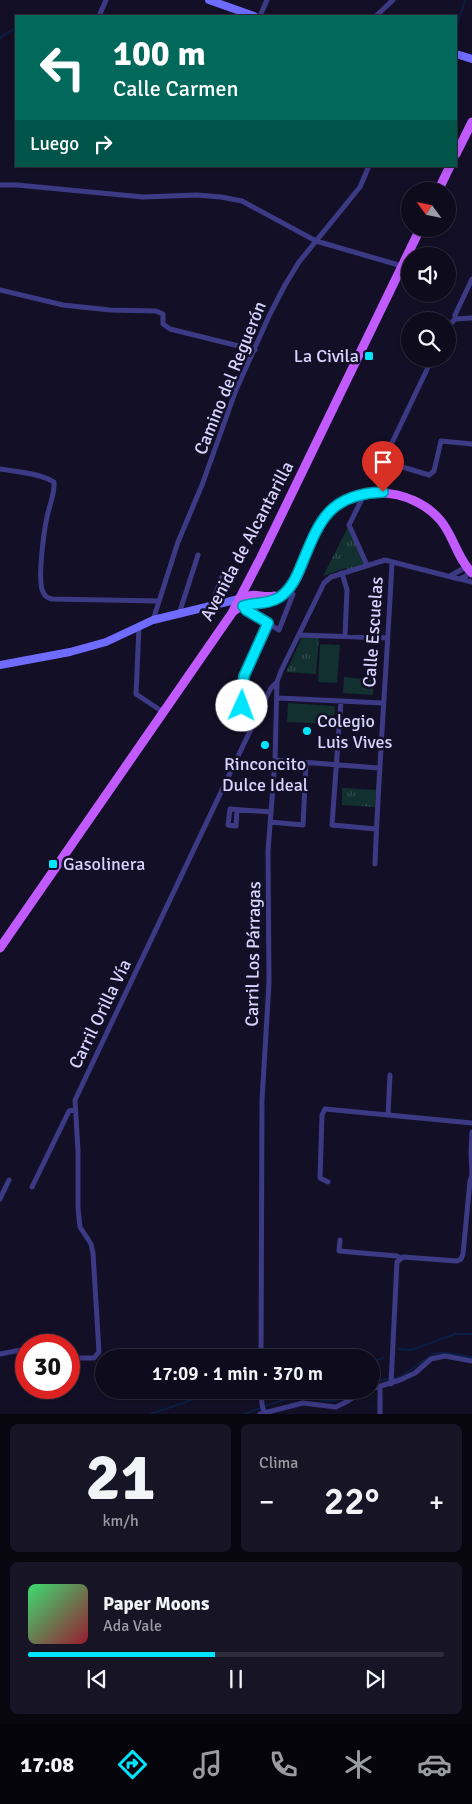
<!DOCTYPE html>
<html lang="es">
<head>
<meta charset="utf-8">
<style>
	:root { --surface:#0e0b1c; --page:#171425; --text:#f1f3f6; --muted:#9b9ba3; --line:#2e2b3b; --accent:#00e5ff }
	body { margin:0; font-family:Signika,sans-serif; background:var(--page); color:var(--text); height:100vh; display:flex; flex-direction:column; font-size:19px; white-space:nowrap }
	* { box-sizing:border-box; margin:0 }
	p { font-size:16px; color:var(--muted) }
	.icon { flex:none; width:28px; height:28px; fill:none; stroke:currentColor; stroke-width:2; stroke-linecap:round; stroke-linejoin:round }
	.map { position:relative; height:1414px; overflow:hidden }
	.panel { display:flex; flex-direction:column; gap:10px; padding:10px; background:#08060f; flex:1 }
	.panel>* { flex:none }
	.banner { position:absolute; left:15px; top:15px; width:442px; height:152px; border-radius:0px; box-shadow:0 2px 8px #0003,0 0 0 1px var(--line); background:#00695c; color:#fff; overflow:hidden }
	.needle { width:32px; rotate:303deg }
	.buttons { position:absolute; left:401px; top:182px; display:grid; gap:10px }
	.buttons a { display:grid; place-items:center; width:55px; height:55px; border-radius:50%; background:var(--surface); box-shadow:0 2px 8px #0003,0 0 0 1px var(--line); font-size:25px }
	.speed { position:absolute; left:15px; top:1334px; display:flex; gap:10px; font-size:25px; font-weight:700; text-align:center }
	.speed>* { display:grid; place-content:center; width:65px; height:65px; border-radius:50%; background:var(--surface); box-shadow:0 2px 8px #0003,0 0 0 1px var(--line); line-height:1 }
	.speed .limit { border:8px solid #d22; background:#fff; color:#111 }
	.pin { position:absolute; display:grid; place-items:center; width:42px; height:42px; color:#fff; margin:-51px -21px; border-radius:50% 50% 50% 0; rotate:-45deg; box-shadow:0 0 5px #0007 }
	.pin .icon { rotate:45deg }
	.me { position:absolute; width:55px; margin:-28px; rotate:2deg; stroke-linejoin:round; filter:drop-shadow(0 0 4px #0008) }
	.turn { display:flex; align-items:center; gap:18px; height:105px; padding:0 15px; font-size:22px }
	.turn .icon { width:65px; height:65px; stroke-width:2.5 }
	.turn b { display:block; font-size:35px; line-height:42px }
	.then { display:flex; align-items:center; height:48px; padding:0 15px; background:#0003; gap:10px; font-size:19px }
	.big { font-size:38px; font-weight:600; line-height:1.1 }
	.panel .tile { flex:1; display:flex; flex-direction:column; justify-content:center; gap:8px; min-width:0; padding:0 18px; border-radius:8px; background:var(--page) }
	.panel .dial { align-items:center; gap:0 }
	.dial b { font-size:65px; line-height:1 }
	.song { display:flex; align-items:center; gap:15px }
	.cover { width:60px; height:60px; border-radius:8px; background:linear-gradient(135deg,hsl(140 70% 55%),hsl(350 70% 35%)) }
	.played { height:5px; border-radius:2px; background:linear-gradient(90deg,var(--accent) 45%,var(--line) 45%) }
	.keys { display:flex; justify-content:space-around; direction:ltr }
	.heat { display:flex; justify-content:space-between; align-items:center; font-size:28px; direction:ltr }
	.panel .tiles { flex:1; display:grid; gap:10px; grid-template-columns:1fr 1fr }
	.tile:last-child { grid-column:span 2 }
	.trip { position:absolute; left:95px; top:1349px; width:285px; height:50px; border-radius:25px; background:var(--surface); box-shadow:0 2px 8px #0003,0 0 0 1px var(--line); font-weight:600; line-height:50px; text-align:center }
	.dock { display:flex; height:80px; justify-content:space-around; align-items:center; background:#06040b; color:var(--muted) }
	.dock .icon { width:35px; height:35px }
	.dock .on { color:var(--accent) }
	.dock b { font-size:22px; color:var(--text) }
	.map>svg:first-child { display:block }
</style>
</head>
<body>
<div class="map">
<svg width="472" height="1414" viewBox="0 0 472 1414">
	<defs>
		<pattern id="park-tufts" width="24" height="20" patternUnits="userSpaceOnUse" patternTransform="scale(1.25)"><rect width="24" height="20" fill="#12302f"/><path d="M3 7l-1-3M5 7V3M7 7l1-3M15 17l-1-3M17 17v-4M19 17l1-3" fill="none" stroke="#344d4e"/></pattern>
	</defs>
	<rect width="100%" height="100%" fill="#130f26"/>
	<!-- grass -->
	<path fill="#12302f" d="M320 644 340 645 337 683 318 682Z
		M344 677 374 680 373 695 343 693Z
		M288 703 335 706 334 724 287 722Z"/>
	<!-- park -->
	<path fill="url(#park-tufts)" d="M349 525 367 565 349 571 346 568 323 576Z
		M302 637 319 638 316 674 286 672Z
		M342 788 376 790 375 807 342 805Z"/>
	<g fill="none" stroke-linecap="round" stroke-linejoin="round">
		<!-- stream -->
		<path stroke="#0a1f44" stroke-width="2" d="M456 28 465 0
			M0 39 2 36 16 28
			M399 1349 411 1350 455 1334H472
			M371 1362 383 1358
			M371 1382 400 1377 429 1357 437 1353H445L472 1357
			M265 1391 269 1390
			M151 1414 197 1398 249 1395
			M245 1414C260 1408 277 1401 293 1398 321 1392 327 1413 355 1390"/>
		<!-- street -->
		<path stroke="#3d3a85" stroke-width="5" d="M99 16 106 0
			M260 16 267 0
			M376 16 393 0
			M0 185H17L143 197 197 195 221 197 242 201 316 241 402 266
			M0 290 63 305 110 310 156 311 163 314V324L170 329 255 350
			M455 319V315L472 279
			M448 327 455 319 472 318
			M432 359 389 449 388 457 396 465 429 475 434 471 441 441 472 444
			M0 469C15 471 42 474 54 482 55 494 49 506 47 517 44 531 37 581 43 592 45 597 48 598 52 599L159 601
			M362 499 349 525 367 565
			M342 573 347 590 345 636
			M450 576 466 567
			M460 579 472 582
			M211 606 222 577
			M243 606 246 610 279 630 293 594
			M179 614 198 555
			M153 620 178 542 202 485 236 390 269 316 285 285 299 262 360 187 369 166
			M139 627 136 694 163 712
			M299 635 388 638
			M278 698 382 703
			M341 701 332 825 376 829
			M242 706 244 676 268 623
			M275 760 379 768
			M237 810 236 826 228 825 230 809 271 812
			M270 822 303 825 306 763
			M375 864C379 763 387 662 392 562
			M388 1115 390 1075
			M328 1182 320 1178 322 1115 325 1109 472 1123
			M32 1187 69 1111 75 1109
			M0 1199 9 1180
			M340 1240 339 1251 397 1256 400 1258
			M0 1354 26 1349
			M69 1358H94L99 1352 93 1253 91 1244 80 1227 78 1208V1151L75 1100 259 712 271 688 277 682
			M261 1358 262 1100 269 983 268 851 275 760 277 682 281 671 324 583 331 577 385 560 459 579 466 576 469 570
			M391 1384 397 1262 403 1257 457 1261 461 1259 463 1254 470 1181 472 1175 471 1153 472 1132
			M371 1389 400 1380 415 1373 431 1359 445 1356 472 1361
			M261 1390 262 1404 264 1413
			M260 1414 303 1403 336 1407 348 1401 365 1390
			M380 1414V1387"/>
		<!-- secondary -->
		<path stroke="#6f6bff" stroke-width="8" d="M209 0 254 16
			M456 54 472 59
			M0 665 70 652 106 642 153 620 239 599"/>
		<!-- primary -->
		<path stroke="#c25bff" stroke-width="9" d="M456 154 472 122
			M438 191 450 166
			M239 599C258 591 259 599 275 596
			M234 611C252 597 269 611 289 590 304 574 308 540 321 521 349 481 412 486 441 521 454 537 457 558 472 573
			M0 948 232 613 261 557 420 229"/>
	</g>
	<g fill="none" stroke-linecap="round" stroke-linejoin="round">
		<!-- route casing -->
		<g stroke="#0095a6" stroke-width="12">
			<path id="route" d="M242 706 244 676 268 623 246 610 243 606C255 602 268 605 280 597 291 589 296 578 301 566 319 522 328 494 383 492"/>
		</g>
		<!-- route -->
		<use href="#route" stroke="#00e5ff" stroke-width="9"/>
	</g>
	<!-- markers -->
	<g fill="#00e5ff" stroke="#130f26" stroke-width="2">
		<rect x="364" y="351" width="10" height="10" rx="2.5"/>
		<circle cx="307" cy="731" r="5"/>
		<circle cx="265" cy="745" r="5"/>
		<rect x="48" y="859" width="10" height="10" rx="2.5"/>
	</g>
	<g text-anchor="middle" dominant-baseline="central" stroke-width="5" stroke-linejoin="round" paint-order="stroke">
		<!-- poi labels -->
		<g font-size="18" fill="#d9d4ff" stroke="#130f26" text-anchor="start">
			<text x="359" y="356" text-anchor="end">La Civila</text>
			<text x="317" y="721">Colegio<tspan x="317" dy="21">Luis Vives</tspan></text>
			<text x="265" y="764" text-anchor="middle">Rinconcito<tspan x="265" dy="21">Dulce Ideal</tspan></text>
			<text x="63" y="864">Gasolinera</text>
		</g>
		<!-- street labels -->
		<g font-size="18" fill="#d9d4ff" stroke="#130f26">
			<text transform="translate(230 378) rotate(-68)">Camino del Reguerón</text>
			<text transform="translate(247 541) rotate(-62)">Avenida de Alcantarilla</text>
			<text transform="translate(373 632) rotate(-86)">Calle Escuelas</text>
			<text transform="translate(253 954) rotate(-89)">Carril Los Párragas</text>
			<text transform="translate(100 1014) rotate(-64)">Carril Orilla Vía</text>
		</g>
	</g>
</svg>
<div class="buttons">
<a><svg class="needle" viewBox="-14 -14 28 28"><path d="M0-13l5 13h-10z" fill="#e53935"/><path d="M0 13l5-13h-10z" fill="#9b9ba3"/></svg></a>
<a><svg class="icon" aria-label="sound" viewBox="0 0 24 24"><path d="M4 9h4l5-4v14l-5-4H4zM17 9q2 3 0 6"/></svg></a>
<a><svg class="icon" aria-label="search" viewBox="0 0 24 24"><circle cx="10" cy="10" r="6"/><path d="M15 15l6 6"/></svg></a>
</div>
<div class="speed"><div class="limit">30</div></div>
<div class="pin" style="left:383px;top:492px;background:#d93025"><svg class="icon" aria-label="arrive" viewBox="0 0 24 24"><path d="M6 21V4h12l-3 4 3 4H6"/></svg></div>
<svg class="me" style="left:242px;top:706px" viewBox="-20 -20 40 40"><circle r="19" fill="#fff"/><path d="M0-13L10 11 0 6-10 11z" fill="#00e5ff"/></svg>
<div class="trip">17:09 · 1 min · 370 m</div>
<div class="banner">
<div class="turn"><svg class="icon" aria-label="left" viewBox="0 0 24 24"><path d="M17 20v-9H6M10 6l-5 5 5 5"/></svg><div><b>100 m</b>Calle Carmen</div></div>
<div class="then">Luego<svg class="icon" aria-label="right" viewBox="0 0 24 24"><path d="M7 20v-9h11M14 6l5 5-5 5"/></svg></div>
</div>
</div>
<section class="panel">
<div class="tiles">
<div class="tile dial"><b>21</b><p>km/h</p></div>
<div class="tile"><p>Clima</p>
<div class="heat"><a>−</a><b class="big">22°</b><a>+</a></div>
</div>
<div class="tile">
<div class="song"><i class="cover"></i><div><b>Paper Moons</b><p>Ada Vale</p></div></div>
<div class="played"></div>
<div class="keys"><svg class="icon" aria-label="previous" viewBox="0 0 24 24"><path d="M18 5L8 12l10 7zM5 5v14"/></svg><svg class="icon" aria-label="pause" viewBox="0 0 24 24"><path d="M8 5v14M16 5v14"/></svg><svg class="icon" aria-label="next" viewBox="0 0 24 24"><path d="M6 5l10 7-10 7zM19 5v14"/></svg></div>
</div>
</div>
</section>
<nav class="dock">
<b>17:08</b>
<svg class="icon on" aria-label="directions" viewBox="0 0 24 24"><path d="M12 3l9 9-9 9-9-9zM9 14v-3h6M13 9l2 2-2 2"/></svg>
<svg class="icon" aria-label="music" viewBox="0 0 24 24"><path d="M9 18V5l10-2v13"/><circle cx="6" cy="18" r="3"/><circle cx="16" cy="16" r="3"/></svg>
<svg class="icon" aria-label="phone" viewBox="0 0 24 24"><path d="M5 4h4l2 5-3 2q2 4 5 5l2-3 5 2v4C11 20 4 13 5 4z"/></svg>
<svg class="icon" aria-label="climate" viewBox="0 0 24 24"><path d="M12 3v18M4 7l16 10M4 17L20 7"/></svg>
<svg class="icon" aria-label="car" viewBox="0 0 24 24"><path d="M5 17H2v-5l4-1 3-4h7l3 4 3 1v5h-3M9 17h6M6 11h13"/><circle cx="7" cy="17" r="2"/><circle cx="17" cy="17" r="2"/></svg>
</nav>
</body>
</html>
